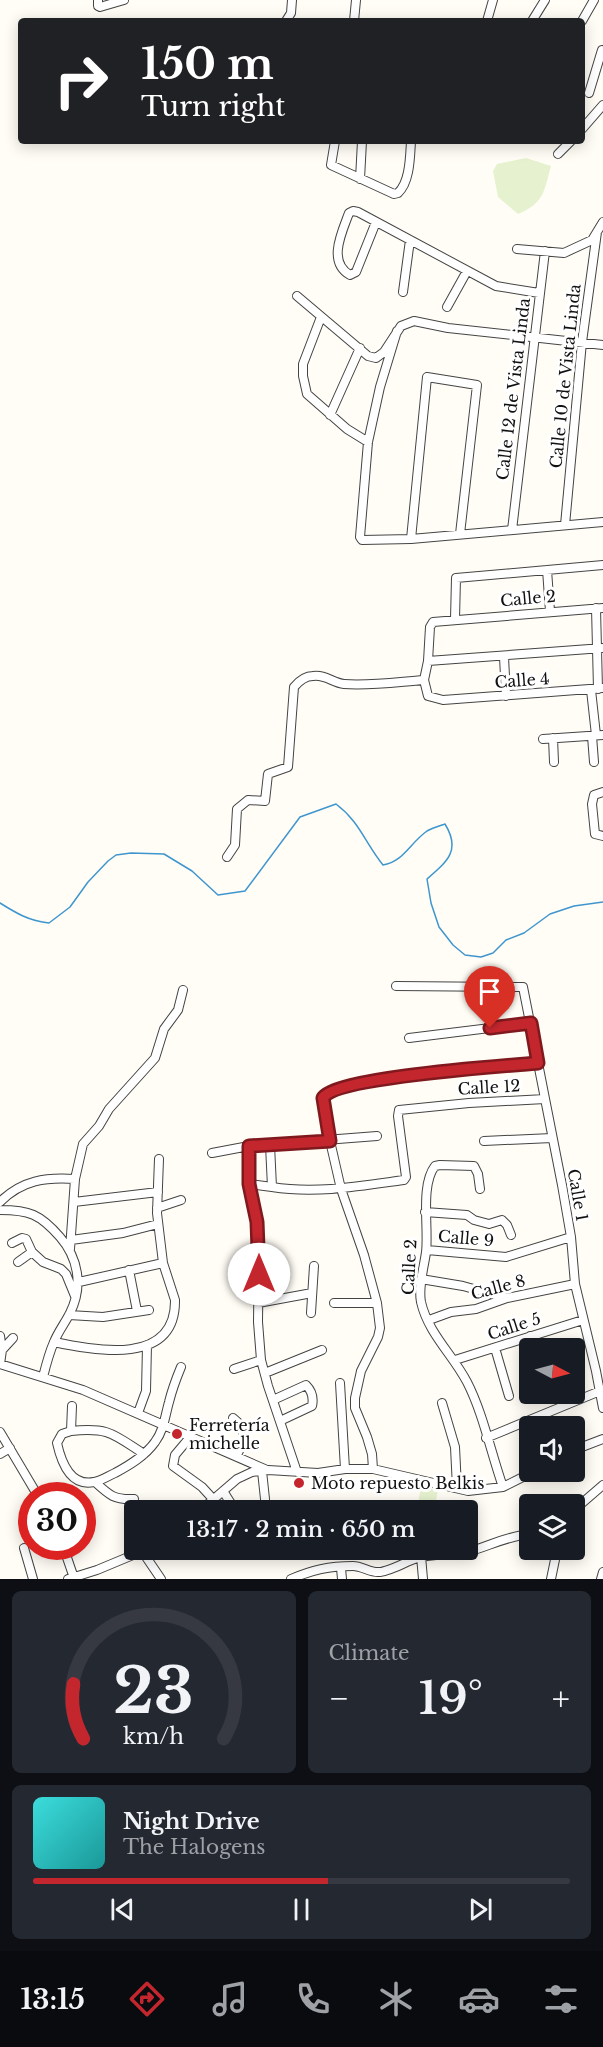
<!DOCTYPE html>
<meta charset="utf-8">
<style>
:root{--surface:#171b24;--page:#242831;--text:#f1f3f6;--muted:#9ea1a6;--line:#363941;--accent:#c4262e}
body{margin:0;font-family:"Libre Baskerville",serif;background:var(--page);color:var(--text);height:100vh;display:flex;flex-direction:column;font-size:22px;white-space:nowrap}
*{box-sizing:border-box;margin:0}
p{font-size:20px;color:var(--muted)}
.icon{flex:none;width:33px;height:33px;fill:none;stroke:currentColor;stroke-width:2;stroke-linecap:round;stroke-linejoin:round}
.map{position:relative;height:1579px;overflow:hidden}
.sheet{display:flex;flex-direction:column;gap:12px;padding:12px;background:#0d0f14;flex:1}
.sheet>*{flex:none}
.banner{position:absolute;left:18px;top:18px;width:567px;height:126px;border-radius:6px;box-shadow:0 3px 15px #0003;background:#202124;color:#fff;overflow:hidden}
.needle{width:39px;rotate:96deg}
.tools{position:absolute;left:519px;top:1338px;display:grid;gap:12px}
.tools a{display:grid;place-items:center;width:66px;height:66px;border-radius:6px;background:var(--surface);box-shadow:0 3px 15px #0003;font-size:30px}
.speed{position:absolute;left:18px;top:1482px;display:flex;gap:12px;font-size:30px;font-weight:700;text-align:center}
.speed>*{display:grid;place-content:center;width:78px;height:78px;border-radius:50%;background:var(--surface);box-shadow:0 3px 15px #0003;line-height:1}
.speed .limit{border:9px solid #d22;background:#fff;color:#111}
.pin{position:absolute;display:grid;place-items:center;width:51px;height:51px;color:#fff;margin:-62px -26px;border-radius:50% 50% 50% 0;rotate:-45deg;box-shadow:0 0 6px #0007}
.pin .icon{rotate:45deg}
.me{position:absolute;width:66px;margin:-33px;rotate:0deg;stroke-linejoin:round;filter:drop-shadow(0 0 4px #0008)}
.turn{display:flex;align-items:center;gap:21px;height:126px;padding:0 24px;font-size:27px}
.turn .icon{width:78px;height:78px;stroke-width:2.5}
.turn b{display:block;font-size:42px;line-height:51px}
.big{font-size:45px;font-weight:600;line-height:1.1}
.sheet .widget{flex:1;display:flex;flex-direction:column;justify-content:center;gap:9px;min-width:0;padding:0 21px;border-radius:9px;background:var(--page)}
.sheet .dial{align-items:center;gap:0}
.dial svg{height:156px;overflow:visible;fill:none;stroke:var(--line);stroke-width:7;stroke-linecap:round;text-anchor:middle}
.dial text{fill:var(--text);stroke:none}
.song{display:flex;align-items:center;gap:18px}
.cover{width:72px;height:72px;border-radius:9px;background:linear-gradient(135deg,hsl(180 70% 55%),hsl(180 70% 35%))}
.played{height:6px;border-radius:3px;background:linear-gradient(90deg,var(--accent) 55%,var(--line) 55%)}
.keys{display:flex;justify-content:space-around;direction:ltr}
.heat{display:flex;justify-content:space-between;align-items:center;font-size:33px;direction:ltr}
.sheet .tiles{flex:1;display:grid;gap:12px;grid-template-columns:1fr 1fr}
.widget:last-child{grid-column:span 2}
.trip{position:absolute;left:124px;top:1500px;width:354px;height:60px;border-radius:6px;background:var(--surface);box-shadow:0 3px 15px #0003;font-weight:600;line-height:60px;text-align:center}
.tab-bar{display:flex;height:96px;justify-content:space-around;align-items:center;background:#090b0e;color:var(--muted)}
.tab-bar .icon{width:42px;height:42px}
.tab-bar .selected{color:var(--accent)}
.tab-bar b{font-size:27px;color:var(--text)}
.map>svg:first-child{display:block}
</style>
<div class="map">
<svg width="603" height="1579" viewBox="0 0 603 1579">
<rect width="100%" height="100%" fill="#fffdf5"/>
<path fill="#e6f2cf" d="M 526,158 L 551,166 C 544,190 545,203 518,214 L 498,197 L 493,171 L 497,164 Z
M 421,1487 L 438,1490 L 434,1510 L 417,1510 Z"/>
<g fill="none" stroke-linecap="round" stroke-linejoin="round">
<path stroke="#3f96cf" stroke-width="1.5" d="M 0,903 C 16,913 29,921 49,923 L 70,907 L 88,882 L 108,861 L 116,855 L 131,853 L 164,854 L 192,871 L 218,895 L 245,891 L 300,817 L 336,804 C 360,822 365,843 383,865 C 403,862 410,843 427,831 C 432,828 439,826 445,824 C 461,850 448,861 427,879 L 431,903 L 439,927 L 453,945 L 465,955 L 481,957 L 493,953 L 506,940 L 524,933 L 550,914 L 574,906 L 603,902"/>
<defs>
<path id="minor" d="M 98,0 L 98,6 L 100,7 L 124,0
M 286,21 L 291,13 L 292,0
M 354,21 L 356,0
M 487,21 L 493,0
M 532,21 L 545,0
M 582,21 L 594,0
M 589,93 L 602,50
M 582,129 L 603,105
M 335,141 L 331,165 L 394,194 L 398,193 C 410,182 410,157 411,141
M 558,154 L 571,141
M 360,179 L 362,141
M 376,222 L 356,272 L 350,275 C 327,262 342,232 349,213 L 353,211 L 358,212 L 496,286 L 539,293
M 517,249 L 564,253 L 592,240 L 603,222
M 403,292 L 410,240
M 297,296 L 368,356 L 376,358 L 384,352 L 401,326 L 414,321 L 448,328 L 603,345
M 447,307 L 467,271
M 321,317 L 303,364 L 303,376 L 307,394 L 347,429 L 368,442
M 397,331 L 380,387 L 368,442 L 360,537 L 362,540 L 411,539 L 603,522
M 330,415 L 360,348
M 565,525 L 582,342 L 597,232
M 512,530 L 545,251
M 411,539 L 427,377 L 477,385 L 460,534
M 547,570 L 550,611
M 596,608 L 598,689
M 603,608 L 433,622 L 430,627 L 428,661 L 424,680 L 428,696 L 443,700 L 603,688
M 455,619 L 456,578 L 603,565
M 504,657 L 506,696
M 428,661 L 603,648
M 591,690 L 596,735
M 592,736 L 594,762
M 553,738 L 554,762
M 543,739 L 603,735
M 603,792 L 594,795 L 592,804 L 595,834 L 603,836
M 227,857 L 235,845 L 237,809 L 248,800 L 265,801 L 268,774 L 288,767 L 294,687 C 299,681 305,676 313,676 C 325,674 333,683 344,684 C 370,686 397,682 424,680
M 396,986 L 523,987 L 562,1185 L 571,1237 L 575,1284 L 596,1371 L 603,1408
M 409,1038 L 531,1023
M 484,1141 L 552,1138
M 270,1145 L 272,1187 C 316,1194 361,1186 404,1180 L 406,1177 L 398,1116 L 399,1110 L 469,1103 L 545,1099
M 249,1146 L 249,1184 L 255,1208 L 259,1243 L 258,1322 L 261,1360 L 268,1386 L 297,1472
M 212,1153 L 249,1146 L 377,1136
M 249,1184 L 272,1187
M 480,1189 L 478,1174 L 474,1166 L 440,1165 L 435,1166 C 420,1185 429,1229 426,1252 C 424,1268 418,1286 421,1302 C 428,1333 453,1355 467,1382 C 483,1413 491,1453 503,1487
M 0,1202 C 22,1180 46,1177 75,1179
M 74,1202 L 158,1192
M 157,1208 L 181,1200
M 0,1210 C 29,1210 40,1214 60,1237 C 79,1259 83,1287 70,1313 C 65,1323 58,1332 54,1342 C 49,1353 46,1365 43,1377
M 425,1212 L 467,1215 L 474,1220 L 489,1224 L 502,1220 L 507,1225 L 511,1235
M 71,1240 L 123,1233 L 158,1224
M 12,1243 L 22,1238 L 26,1239 L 32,1252 L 43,1262 L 61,1269 L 66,1274 L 75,1296
M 70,1249 L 75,1179 L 83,1144 L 99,1126 L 109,1109 L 155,1058 L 164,1029 L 178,1010 L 183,990
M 427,1250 L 506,1257 L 571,1237
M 18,1262 L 32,1252
M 129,1270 L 137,1311
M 421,1279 L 463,1286 L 506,1298
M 79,1282 L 163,1263 L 157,1213 L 159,1159
M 258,1303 L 312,1293
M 334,1303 L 377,1303
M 311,1313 L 314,1266
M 69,1315 L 103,1317 L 149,1310
M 429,1320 L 451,1312 L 476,1309 L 507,1298 L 575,1284
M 0,1336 L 2,1350 L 0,1364
M 530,1336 L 534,1348
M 54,1342 C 96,1351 176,1366 175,1300 L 163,1263
M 495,1348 L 509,1396
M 2,1350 L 13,1338
M 455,1360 L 583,1320
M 0,1364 L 83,1390 L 267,1470
M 234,1369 L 261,1360
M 265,1373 L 322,1350
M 340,1383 L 345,1469
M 273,1400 L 306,1385 C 312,1391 314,1397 312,1406 L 280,1421
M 442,1403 L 455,1447 L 457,1488
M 72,1406 L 71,1431 L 62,1434 L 57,1443 C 61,1461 70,1487 94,1482 C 101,1481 108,1476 115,1473 C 130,1465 145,1456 155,1442 C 164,1430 165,1416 169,1402 C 172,1390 176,1379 181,1367
M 138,1413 L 146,1391 L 147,1345
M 233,1418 C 248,1429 244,1441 237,1455
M 71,1431 C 109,1427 113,1434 144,1454
M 0,1432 L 38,1496
M 191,1436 L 175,1455 L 173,1466 L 202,1487 L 213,1499
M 486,1438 L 600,1391
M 574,1450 L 603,1439
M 0,1454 L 10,1448
M 373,1469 L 372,1454 L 367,1437 L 355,1408 L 355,1398 L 361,1371 L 378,1337 L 380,1328 L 377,1303 L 364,1255 L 341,1189 L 330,1141 L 323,1098 C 336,1077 506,1066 538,1063
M 262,1471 L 265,1499
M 95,1482 C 109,1495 114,1500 134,1499
M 223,1491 L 235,1510
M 201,1510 L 237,1479 L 252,1472 L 268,1470 L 318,1473 L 345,1469 L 373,1469 L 468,1491 L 503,1487 L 533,1472
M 574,1510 L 603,1485
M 63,1546 L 74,1578
M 24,1548 L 33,1579
M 142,1551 L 161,1579
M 421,1556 L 423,1579
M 341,1568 L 342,1579
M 68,1579 L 97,1570 L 145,1550
M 291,1579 C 312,1570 329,1566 353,1566 C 362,1566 371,1573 379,1572 C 388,1572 407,1561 418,1558 C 434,1553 451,1556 468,1552 C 489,1546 507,1536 530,1534
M 551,1579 L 557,1550
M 601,1579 L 603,1572"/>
</defs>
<use href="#minor" stroke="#444" stroke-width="10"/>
<use href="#minor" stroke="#fff" stroke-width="8"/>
</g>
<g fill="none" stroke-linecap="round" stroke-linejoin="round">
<defs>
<path id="route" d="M 259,1274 L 257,1222 L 249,1184 L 249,1146 L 330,1141 L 323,1098 C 336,1077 506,1066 538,1063 L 531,1023 L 490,1028"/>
</defs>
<use href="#route" stroke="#7f191e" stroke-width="15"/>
<use href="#route" stroke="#c4262e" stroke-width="10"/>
</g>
<g fill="#c4262e" stroke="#fff" stroke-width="2">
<circle cx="177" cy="1434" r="6"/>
<circle cx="299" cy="1483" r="6"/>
</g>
<g text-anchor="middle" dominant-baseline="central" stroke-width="6" stroke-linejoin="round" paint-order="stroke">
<g font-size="16" fill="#111" stroke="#fff">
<text transform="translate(565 376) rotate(-84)">Calle 10 de Vista Linda</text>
<text transform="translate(513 389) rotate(-83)">Calle 12 de Vista Linda</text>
<text transform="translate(528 598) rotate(-5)">Calle 2</text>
<text transform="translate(522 680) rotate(-4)">Calle 4</text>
<text transform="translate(489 1087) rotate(-3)">Calle 12</text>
<text transform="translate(578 1195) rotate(80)">Calle 1</text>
<text transform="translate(466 1238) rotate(5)">Calle 9</text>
<text transform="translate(409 1267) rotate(-87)">Calle 2</text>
<text transform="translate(498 1287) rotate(-15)">Calle 8</text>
<text transform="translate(514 1326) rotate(-18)">Calle 5</text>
</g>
<g font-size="16" fill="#111" stroke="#fff" text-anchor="start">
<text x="189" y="1425">Ferretería<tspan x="189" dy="18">michelle</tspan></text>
<text x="311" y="1483">Moto repuesto Belkis</text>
</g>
</g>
</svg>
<div class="tools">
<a><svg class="needle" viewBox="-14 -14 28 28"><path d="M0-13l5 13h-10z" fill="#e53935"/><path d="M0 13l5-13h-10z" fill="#9ea1a6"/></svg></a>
<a><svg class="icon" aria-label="sound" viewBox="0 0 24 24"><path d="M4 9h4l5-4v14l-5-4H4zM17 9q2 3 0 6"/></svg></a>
<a><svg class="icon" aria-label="layers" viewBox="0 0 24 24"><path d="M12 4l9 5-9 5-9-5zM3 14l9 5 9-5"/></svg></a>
</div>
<div class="speed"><div class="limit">30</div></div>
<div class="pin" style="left:490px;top:1028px;background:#d93025"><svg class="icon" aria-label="arrive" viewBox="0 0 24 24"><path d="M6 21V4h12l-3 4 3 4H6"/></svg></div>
<svg class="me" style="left:259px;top:1274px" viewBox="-20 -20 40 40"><circle r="19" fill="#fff"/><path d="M0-13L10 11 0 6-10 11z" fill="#c4262e"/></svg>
<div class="trip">13:17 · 2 min · 650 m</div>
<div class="banner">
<div class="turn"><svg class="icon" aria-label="right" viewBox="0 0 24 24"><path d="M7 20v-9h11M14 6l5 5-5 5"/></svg><div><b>150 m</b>Turn right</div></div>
</div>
</div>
<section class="sheet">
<div class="tiles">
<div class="widget dial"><svg viewBox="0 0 100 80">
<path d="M14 69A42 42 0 1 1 86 69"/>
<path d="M14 69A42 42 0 0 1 9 41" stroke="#c4262e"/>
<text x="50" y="56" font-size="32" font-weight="700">23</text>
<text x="50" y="72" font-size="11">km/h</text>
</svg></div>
<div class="widget"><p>Climate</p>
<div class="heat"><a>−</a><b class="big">19°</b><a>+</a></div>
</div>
<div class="widget">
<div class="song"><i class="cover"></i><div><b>Night Drive</b><p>The Halogens</p></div></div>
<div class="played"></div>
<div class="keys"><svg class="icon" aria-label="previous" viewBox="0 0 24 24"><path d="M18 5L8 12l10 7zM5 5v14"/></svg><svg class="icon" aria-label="pause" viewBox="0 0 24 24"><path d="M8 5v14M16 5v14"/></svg><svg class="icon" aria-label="next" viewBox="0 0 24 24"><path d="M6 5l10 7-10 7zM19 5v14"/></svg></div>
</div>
</div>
</section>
<nav class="tab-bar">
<b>13:15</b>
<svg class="icon selected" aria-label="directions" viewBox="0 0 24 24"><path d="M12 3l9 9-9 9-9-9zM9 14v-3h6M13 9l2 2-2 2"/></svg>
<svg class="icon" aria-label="music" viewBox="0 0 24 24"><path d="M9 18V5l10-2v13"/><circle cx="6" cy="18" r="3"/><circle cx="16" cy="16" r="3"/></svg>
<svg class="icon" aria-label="phone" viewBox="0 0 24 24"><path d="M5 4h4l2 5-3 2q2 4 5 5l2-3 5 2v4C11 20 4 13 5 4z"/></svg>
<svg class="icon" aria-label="climate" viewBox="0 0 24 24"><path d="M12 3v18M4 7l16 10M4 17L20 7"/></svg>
<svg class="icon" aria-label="car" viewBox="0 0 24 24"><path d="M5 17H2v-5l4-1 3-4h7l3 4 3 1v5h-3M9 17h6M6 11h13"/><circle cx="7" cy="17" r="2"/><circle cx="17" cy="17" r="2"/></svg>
<svg class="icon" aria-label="filters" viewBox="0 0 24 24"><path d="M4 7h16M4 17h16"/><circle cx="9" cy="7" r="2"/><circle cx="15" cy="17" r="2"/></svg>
</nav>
